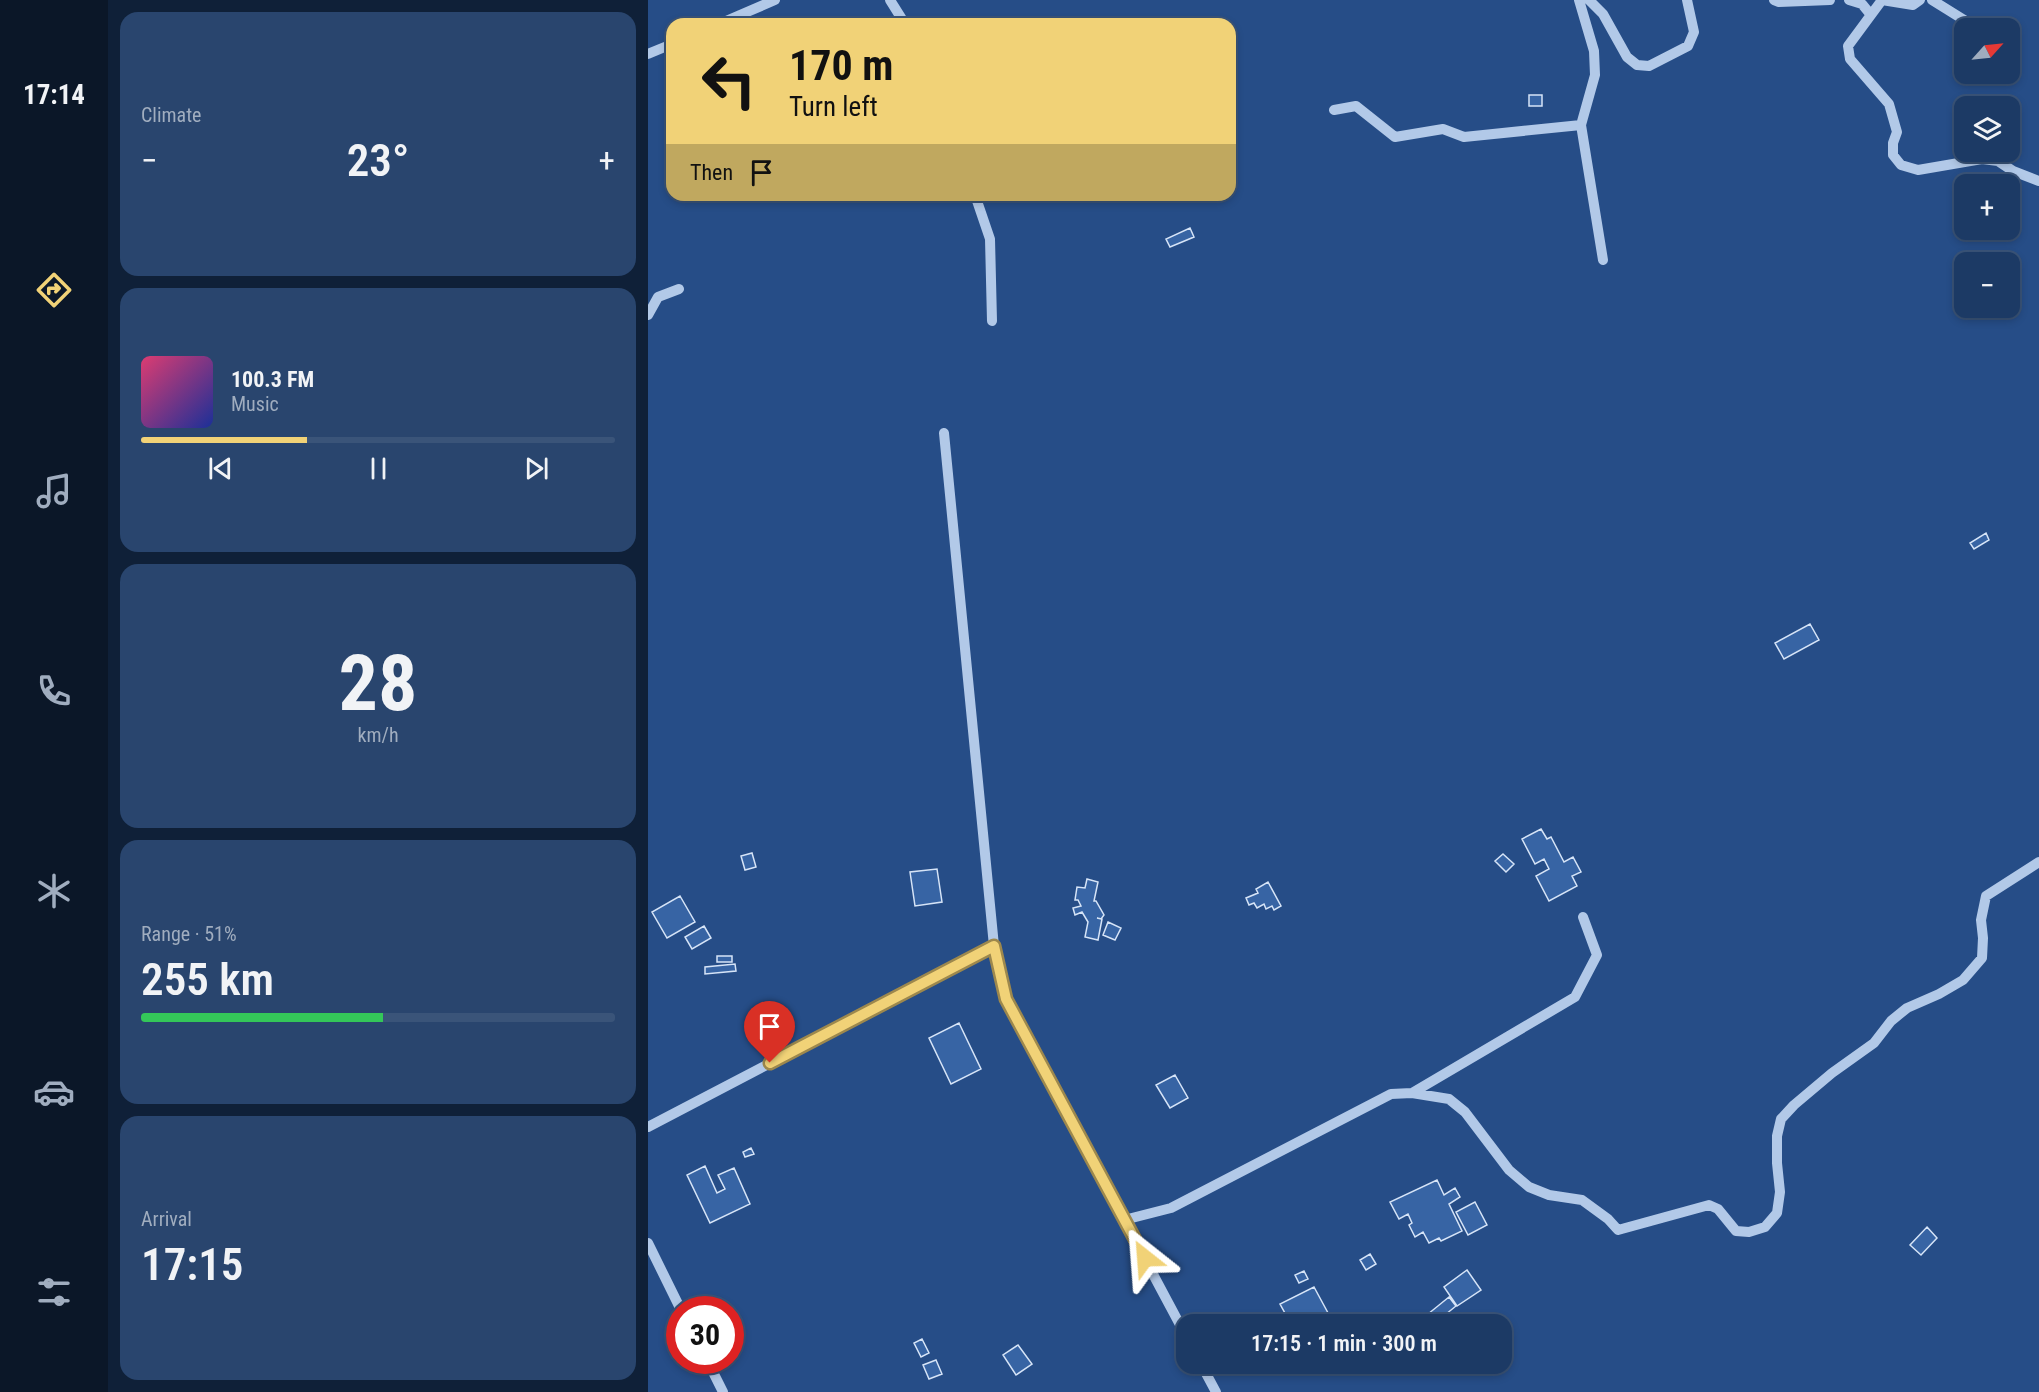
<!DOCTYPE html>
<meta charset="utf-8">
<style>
:root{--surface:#1c3a65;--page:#29456e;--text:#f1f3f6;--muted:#a0adbf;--line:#3a5479;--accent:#f1d277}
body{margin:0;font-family:"Roboto Condensed",sans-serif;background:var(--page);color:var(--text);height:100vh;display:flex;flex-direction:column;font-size:22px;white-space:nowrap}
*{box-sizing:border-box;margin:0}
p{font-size:20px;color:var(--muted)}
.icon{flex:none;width:33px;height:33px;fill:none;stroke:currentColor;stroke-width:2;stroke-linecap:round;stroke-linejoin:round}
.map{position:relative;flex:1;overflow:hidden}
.details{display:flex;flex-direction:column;gap:12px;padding:12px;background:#0f2038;width:540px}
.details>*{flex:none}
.guide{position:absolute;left:18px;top:18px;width:570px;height:183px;border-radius:18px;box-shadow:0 3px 9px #0003,0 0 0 2px var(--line);background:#f1d277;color:#111;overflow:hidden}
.needle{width:39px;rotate:63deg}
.buttons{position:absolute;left:1306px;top:18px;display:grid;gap:12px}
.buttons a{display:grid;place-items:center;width:66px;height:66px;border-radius:12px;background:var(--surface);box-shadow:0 3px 9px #0003,0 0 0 2px var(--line);font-size:30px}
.speed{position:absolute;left:18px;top:1296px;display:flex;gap:12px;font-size:30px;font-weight:700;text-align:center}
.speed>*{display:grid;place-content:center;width:78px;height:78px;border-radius:50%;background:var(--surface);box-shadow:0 3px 9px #0003,0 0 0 2px var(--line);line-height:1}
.speed .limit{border:9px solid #d22;background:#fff;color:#111}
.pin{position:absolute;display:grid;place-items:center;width:51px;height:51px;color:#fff;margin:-62px -26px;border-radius:50% 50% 50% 0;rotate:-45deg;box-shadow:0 0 6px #0007}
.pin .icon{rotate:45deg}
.me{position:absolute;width:66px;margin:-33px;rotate:332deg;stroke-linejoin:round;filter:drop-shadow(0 0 4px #0008)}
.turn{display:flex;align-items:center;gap:21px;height:126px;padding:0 24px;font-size:27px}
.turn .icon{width:78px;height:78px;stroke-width:2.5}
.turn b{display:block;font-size:42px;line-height:51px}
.then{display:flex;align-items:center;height:57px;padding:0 24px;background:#0003;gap:12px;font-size:22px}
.big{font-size:45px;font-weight:600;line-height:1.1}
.details .card{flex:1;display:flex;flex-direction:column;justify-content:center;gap:9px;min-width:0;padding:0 21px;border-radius:18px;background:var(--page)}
.details .dial{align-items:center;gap:0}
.dial b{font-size:78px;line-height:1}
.song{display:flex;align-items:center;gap:18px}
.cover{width:72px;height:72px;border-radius:9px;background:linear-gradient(135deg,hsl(340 70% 55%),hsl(230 70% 35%))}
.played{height:6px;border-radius:3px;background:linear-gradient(90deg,var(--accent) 35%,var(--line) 35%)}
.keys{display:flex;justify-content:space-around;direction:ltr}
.heat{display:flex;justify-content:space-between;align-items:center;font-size:33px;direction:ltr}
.charge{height:9px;border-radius:4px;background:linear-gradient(90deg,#34c759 51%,var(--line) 0)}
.trip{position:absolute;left:528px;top:1314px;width:336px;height:60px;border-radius:18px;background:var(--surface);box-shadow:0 3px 9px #0003,0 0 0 2px var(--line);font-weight:600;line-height:60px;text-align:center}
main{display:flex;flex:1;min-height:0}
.dock{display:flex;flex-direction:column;width:108px;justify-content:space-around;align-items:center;background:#0b1728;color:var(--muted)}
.dock .icon{width:42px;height:42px}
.dock .on{color:var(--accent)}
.dock b{font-size:27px;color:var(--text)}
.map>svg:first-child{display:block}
</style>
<main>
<nav class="dock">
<b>17:14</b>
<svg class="icon on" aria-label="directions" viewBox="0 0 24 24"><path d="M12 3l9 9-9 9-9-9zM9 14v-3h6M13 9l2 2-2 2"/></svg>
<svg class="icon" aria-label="music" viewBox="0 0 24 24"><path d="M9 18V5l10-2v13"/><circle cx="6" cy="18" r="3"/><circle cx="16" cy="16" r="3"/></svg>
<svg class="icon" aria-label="phone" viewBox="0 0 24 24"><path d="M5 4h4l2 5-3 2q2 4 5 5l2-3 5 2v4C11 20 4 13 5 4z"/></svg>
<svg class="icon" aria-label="climate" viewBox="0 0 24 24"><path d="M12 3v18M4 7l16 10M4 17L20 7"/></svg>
<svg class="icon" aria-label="car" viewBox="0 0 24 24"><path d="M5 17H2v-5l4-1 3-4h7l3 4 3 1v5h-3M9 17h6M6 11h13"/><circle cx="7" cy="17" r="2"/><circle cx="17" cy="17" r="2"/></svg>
<svg class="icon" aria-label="filters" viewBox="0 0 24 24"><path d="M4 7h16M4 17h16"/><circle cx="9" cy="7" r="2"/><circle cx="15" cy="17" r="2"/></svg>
</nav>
<section class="details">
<div class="card"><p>Climate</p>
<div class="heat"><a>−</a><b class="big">23°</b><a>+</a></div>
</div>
<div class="card">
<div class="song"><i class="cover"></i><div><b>100.3 FM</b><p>Music</p></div></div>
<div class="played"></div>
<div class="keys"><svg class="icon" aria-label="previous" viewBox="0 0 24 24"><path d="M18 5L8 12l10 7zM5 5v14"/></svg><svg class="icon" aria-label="pause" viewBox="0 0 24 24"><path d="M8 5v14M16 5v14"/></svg><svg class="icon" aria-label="next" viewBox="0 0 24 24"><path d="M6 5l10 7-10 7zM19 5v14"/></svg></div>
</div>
<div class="card dial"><b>28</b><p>km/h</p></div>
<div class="card"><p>Range · 51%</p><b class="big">255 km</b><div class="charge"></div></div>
<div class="card"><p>Arrival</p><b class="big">17:15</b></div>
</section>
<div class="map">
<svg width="1391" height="1392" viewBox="0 0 1391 1392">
<rect width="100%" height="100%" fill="#264d87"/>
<path fill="#3764a4" stroke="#d6e4f7" stroke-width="1.5" d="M 881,95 L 894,95 L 894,106 L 881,106 Z
M 542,228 L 546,237 L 522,247 L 518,239 Z
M 1338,533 L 1341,540 L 1326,549 L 1322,543 Z
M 1162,624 L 1171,640 L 1136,659 L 1127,643 Z
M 893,829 L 899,839 L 903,837 L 916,862 L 925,857 L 933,872 L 924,876 L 929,886 L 901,901 L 888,876 L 901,869 L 896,859 L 887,864 L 874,839 Z
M 104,853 L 108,867 L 97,870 L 93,856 Z
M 855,854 L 866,864 L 858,872 L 847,861 Z
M 289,869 L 294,902 L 267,906 L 262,872 Z
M 439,879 L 450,882 L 446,901 L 448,901 L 456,915 L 453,919 L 449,918 L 454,919 L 450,940 L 437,937 L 440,922 L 434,912 L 427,915 L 425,908 L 433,906 L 430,900 L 427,900 L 429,887 L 437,888 Z
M 620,882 L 633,906 L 626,910 L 624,906 L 618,909 L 616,904 L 609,908 L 606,903 L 601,905 L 598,898 L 610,893 L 608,889 Z
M 32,896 L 47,922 L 19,938 L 4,912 Z
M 460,922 L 473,928 L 467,940 L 455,935 Z
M 56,926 L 63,938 L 44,949 L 37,937 Z
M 69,956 L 84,956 L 84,962 L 69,962 Z
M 87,964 L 88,971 L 57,974 L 57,967 Z
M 311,1023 L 333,1069 L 303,1084 L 281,1038 Z
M 527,1075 L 540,1098 L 522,1108 L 508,1085 Z
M 103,1148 L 106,1154 L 97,1157 L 95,1152 Z
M 57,1166 L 69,1193 L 77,1189 L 70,1175 L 86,1168 L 102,1204 L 62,1223 L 39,1175 Z
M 789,1180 L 796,1195 L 807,1188 L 812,1197 L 801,1204 L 814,1231 L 793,1241 L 791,1238 L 781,1243 L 775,1232 L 767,1237 L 761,1225 L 764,1223 L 760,1214 L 751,1219 L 742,1202 Z
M 827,1202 L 839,1225 L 820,1235 L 808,1212 Z
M 1279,1227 L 1289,1238 L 1273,1255 L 1262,1245 Z
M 722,1254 L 728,1264 L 718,1270 L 712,1260 Z
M 819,1270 L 833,1290 L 809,1306 L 796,1287 Z
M 656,1271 L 660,1279 L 651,1283 L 647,1275 Z
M 666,1287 L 686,1324 L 643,1324 L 632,1304 Z
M 801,1297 L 808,1306 L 787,1323 L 780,1314 Z
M 274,1339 L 281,1353 L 273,1357 L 266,1343 Z
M 370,1345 L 384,1364 L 368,1375 L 355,1355 Z
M 288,1360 L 294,1374 L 281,1379 L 275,1365 Z"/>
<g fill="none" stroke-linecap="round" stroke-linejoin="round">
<path stroke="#b2c9e8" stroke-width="10" d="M 242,0 L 257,24
M 931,0 L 946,51 L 947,75 L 933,125 L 955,260
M 941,0 L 955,14 L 979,57 L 989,65 L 1001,66 L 1040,46 L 1046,32 L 1039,0
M 1126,0 L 1131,2 L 1182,0
M 1201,0 L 1214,4 L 1223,15
M 1272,0 L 1265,5 L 1234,0 L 1200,46 L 1202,59 L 1241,104 L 1249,132 L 1245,143 L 1245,155 L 1253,165 L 1270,170 L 1334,159 L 1350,161 L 1365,171 L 1391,181
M 1284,0 L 1329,28
M 71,24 L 127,0
M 0,54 L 24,44
M 686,110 L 708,106 L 747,137 L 795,129 L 816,137 L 933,125
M 327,195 L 342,239 L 344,321
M 0,315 L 10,297 L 31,289
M 296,433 L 346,946 L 358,999 L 538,1336
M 764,1093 L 927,997 L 949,955 L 935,917
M 0,1127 L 346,946
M 476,1220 L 523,1208 L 743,1094 L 764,1093 L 801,1099 L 817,1112 L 861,1170 L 881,1187 L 901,1195 L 934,1200 L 960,1219 L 970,1230 L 1061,1205 L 1070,1209 L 1088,1231 L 1101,1232 L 1117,1227 L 1129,1213 L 1132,1192 L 1129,1163 L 1129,1136 L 1133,1119 L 1146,1105 L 1184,1073 L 1226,1043 L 1243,1021 L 1259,1008 L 1291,994 L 1315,980 L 1334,958 L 1335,938 L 1333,920 L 1338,896 L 1391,862
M 0,1243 L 33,1310
M 59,1360 L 75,1392
M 553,1364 L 568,1392"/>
</g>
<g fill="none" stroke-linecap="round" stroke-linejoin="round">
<defs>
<path id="route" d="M 122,1063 L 346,946 L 358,999 L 497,1258"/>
</defs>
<use href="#route" stroke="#9d884d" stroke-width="15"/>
<use href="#route" stroke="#f1d277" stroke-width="10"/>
</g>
</svg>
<div class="buttons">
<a><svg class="needle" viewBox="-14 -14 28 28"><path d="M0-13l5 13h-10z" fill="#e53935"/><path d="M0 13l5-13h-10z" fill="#a0adbf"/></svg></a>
<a><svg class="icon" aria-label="layers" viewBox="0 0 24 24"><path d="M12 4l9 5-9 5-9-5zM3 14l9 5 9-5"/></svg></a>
<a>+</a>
<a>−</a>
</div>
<div class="speed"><div class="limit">30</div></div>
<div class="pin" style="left:122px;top:1063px;background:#d93025"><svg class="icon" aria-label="arrive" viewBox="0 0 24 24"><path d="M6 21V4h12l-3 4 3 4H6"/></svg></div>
<svg class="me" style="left:497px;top:1258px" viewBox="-20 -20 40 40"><path d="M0-17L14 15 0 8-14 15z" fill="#f1d277" stroke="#fff" stroke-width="4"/></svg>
<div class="trip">17:15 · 1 min · 300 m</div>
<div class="guide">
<div class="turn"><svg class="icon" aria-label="left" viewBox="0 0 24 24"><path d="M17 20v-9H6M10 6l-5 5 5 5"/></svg><div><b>170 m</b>Turn left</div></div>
<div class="then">Then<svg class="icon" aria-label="arrive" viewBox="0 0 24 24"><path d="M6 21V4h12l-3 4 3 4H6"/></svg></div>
</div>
</div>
</main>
